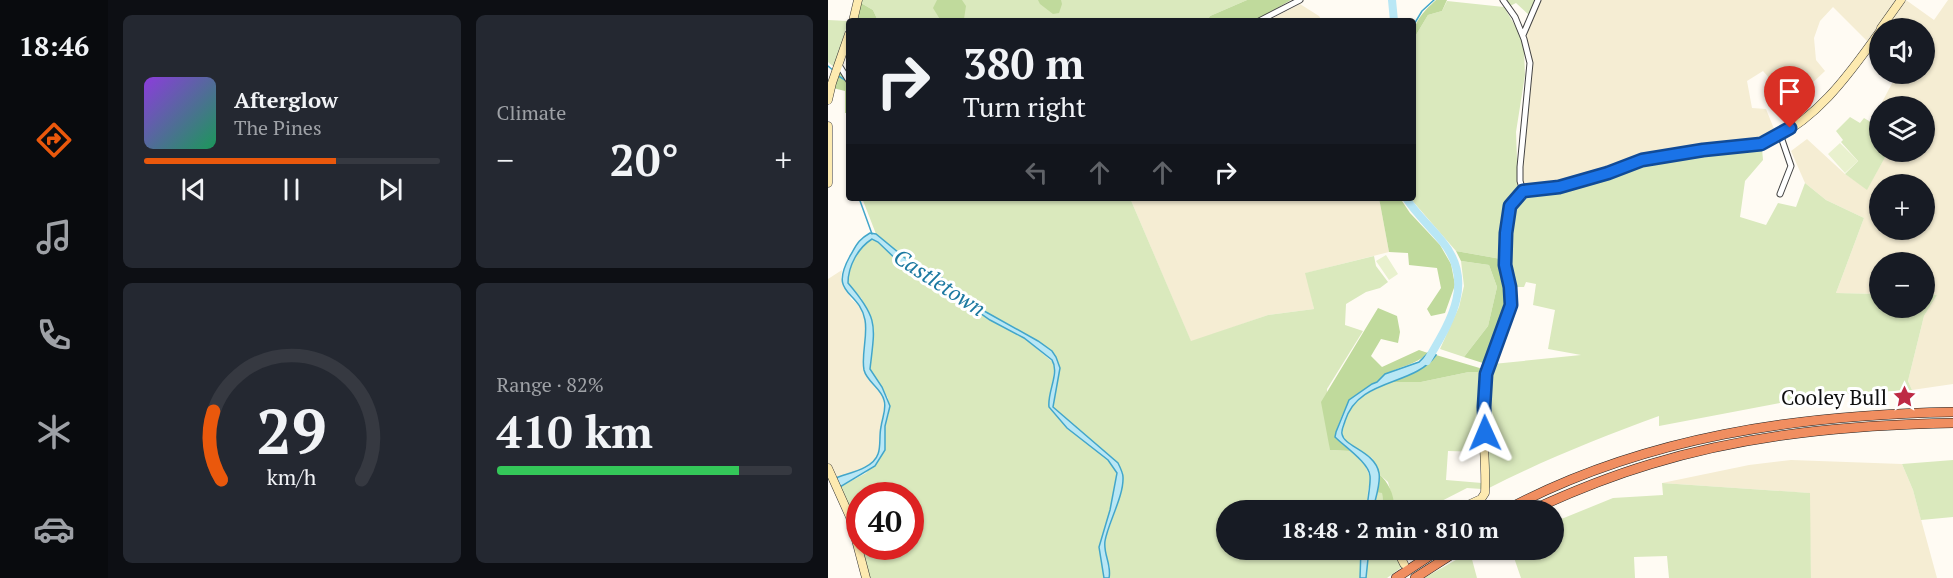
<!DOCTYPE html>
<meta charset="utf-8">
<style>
:root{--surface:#171b24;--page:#242831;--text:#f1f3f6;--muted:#9ea1a6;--line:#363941;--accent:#ea580c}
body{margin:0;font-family:"PT Serif",serif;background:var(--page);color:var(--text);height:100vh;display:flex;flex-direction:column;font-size:22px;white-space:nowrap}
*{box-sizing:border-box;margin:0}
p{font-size:20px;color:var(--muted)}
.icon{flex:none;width:33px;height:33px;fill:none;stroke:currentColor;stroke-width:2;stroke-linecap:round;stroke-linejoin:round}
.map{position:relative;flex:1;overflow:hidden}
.sheet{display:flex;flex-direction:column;gap:15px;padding:15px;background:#0d0f14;width:720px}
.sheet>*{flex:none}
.guide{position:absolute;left:18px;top:18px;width:570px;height:183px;border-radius:6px;box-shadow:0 2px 4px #0004;background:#171b24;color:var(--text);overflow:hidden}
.controls{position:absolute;left:1041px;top:18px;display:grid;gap:12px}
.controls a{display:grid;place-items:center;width:66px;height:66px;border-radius:50%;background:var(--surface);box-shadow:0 2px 4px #0004;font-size:30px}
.speed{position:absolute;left:18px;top:482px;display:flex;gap:12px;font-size:30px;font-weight:700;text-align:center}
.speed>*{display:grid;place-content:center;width:78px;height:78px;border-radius:50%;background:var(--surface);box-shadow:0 2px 4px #0004;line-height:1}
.speed .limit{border:9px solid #d22;background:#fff;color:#111}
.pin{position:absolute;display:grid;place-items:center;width:51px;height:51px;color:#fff;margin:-62px -26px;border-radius:50% 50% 50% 0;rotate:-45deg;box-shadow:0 0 6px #0007}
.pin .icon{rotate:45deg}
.me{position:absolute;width:66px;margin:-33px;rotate:359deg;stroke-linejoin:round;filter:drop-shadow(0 0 4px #0008)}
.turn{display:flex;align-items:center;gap:21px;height:126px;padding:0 18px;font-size:27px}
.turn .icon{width:78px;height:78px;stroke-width:2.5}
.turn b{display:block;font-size:42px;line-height:51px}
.lanes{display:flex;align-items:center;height:57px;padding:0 18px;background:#0003;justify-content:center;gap:30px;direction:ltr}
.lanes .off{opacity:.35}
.big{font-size:45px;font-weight:700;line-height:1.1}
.sheet .tile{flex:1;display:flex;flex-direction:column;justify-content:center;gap:9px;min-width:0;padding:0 21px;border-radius:9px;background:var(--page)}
.sheet .dial{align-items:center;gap:0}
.dial svg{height:156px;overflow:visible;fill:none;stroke:var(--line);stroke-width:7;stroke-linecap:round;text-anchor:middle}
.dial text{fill:var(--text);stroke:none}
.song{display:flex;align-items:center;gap:18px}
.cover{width:72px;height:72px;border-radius:9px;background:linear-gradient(135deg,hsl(270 70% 55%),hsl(150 70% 35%))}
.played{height:6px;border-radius:3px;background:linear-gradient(90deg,var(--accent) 65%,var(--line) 65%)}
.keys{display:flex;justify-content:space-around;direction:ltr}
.heat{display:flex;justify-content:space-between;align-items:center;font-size:33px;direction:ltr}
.charge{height:9px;border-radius:4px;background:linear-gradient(90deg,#34c759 82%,var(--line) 0)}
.sheet .tiles{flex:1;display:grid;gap:15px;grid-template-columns:repeat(2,1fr)}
.trip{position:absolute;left:388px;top:500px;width:348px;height:60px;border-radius:30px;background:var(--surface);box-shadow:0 2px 4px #0004;font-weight:700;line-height:60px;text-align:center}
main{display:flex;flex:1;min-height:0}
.menu{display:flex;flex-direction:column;width:108px;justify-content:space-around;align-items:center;background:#090b0e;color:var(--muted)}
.menu .icon{width:42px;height:42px}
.menu .active{color:var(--accent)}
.menu b{font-size:27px;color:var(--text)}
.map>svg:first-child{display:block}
</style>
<main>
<nav class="menu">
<b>18:46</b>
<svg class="icon active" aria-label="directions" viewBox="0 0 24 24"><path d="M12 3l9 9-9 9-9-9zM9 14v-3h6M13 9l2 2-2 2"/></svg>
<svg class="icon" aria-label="music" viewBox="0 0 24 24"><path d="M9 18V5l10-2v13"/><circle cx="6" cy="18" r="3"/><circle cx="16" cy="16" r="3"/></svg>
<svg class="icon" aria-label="phone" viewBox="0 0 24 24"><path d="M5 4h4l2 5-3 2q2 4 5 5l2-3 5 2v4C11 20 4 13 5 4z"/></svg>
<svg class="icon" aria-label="climate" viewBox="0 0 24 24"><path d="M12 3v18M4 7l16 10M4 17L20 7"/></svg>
<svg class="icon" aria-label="car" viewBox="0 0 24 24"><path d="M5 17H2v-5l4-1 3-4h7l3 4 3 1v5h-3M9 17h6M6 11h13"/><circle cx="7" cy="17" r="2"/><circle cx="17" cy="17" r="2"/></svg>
</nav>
<section class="sheet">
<div class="tiles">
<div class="tile">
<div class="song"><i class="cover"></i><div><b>Afterglow</b><p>The Pines</p></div></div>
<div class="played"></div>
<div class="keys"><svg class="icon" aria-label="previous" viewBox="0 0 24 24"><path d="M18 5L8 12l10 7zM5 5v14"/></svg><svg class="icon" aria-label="pause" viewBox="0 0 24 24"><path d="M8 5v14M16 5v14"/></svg><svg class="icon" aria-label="next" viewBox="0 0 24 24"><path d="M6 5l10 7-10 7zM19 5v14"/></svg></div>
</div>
<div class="tile"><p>Climate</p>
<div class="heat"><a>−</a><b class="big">20°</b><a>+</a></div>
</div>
<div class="tile dial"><svg viewBox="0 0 100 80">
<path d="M14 69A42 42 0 1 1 86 69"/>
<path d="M14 69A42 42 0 0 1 10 34" stroke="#ea580c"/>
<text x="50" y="56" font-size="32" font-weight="700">29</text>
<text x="50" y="72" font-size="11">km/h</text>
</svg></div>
<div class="tile"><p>Range · 82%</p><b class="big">410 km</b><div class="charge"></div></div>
</div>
</section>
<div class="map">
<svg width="1125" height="578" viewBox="0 0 1125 578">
<rect width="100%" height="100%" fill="#fffbf3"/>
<path fill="#f5edd3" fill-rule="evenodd" d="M 712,0 L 1068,0 L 1039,41 L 1005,7 L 992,21 L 986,38 L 988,60 L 997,71 L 963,103 L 935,71 L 919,81 L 924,108 L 938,109 L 948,134 L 931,142 L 902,142 L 841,150 L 810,158 L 768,175 L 718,188 L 697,187 L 695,181 L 693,162 L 703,61 L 699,39 L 700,26 Z
M 1078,0 L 1106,20 L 1120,0 L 1125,0 L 1125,384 L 1084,390 L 1080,381 L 1096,316 L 1109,295 L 1097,294 L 1096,262 L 1052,262 L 1051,294 L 1008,293 L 1036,218 L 998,200 L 977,183 L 963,151 L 979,139 L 1017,174 L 1039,189 L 1060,152 L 1096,152 L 1096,106 L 1052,106 L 1069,74 L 1096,74 L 1096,28 L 1058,28 ZM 1052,184 L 1096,184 L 1096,230 L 1052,230 Z
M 472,4 L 491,16 L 494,21 L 439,21 Z
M 302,198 L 551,198 L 561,252 L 478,273 L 486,309 L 440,315 L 363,342 Z
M 14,270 L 13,278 L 23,299 L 33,307 L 37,317 L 39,331 L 38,348 L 43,382 L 50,388 L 57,402 L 51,444 L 51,452 L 48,460 L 34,469 L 8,478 L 0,463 L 0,279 Z
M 963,460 L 1074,464 L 1085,490 L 1109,578 L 983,578 L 981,493 L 834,483 L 921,465 Z"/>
<path fill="#dae9bd" d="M 34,0 L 419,0 L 382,16 L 379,21 L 50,21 L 45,10 L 33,3 Z
M 678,0 L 707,0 L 701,15 L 688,3 L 682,6 Z
M 619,1 L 676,7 L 692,34 L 696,51 L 697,75 L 688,132 L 690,186 L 679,206 L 673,259 L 628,251 L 582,198 L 585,198 L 585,40 L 600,15 L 614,11 Z
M 0,20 L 20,21 L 7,68 L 0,62 Z
M 1022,117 L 1032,123 L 1036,118 L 1051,127 L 1052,152 L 1060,152 L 1039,190 L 1017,174 L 1030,161 L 1013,142 L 1015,140 L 1008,131 Z
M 934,148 L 935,160 L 917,181 L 912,217 L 938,225 L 950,203 L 968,207 L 977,183 L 998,200 L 1036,218 L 1008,293 L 1051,294 L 1052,308 L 1096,308 L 1097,294 L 1109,295 L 1096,316 L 1080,381 L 1084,390 L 994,395 L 831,426 L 831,416 C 773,437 716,460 661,488 L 660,382 L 665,364 L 753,355 L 720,349 L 727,310 L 705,305 L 708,284 L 698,282 L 696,287 L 687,287 L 681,259 L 686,207 L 696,194 L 716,193 L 766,183 L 796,169 L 813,164 L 875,153 Z
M 34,198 L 302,198 L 363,341 L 440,315 L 486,309 L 477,273 L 546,256 L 548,266 L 560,282 L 552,288 L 538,292 L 518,304 L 517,325 L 535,331 L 499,389 L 502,450 L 522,451 L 536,463 L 543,479 L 540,490 L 539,510 L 399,510 L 399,549 L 533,549 L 532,578 L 281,578 L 282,567 L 276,549 L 277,540 L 288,509 L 295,477 L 285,458 L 255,435 L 225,407 L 232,368 L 210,341 L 158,312 L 114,278 L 82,262 L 72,255 L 48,234 Z
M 44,239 L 50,242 L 75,266 L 103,284 L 119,290 L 162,320 L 196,338 L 227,364 L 221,407 L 239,428 L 280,460 L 289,473 L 282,510 L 271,547 L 276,578 L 40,578 L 33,546 L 82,546 L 82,495 L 32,495 L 31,539 C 27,520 21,504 12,487 L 38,473 L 57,450 L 57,426 L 61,413 L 60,398 L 42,369 L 43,356 L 34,299 L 20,283 C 20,266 30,248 44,239 Z
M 633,261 L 661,265 L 669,287 L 660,326 L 636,357 L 612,349 L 631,307 L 636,286 Z
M 641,372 L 655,372 L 654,452 L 620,451 L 618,480 L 654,483 L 654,489 L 639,488 L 596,510 L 566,510 L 566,504 L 560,482 L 551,474 L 544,458 L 517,441 L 514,434 L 519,412 L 536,395 L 562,382 L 593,382 Z
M 1125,460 L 1125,517 L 1093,520 L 1085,490 L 1074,464 Z
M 834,483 L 982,493 L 983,578 L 841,578 L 839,556 L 806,557 L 807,578 L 693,578 L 683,549 L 726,549 L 726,522 L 785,498 L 835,495 Z
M 548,492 L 554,492 L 556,510 L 545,510 Z
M 541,549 L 567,549 L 566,555 L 574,567 L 559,578 L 538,578 Z
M 642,552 L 649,578 L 596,578 Z"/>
<path fill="#c0da9c" d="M 109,0 L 134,0 L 138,6 L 136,19 L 131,21 L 113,21 L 105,8 Z
M 210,0 L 233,0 L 234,4 L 231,13 L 225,14 L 212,4 Z
M 419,0 L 463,0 L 427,21 L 379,21 L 382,16 Z
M 608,0 L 619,0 L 614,11 L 600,15 L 585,40 C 585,22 595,12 608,0 Z
M 33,3 L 45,10 L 50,21 L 27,21 Z
M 11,70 L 21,84 L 21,113 L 17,113 L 17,91 L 5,88 Z
M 551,198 L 572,198 L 582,213 L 612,245 L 623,264 L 627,285 L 617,313 L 603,316 L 599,309 L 613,288 L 609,268 L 581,265 L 580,253 L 561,252 Z
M 628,251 L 673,259 L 681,292 L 680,309 L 658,364 L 636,357 L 660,326 L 669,287 L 661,265 L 633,261 Z
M 550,308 L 569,316 L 572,332 L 570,343 L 553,339 L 543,356 L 554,367 L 591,350 L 600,353 C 586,366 574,365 559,374 C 554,376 552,381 548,383 C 522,395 517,406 508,432 L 507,437 L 522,451 L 502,450 L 493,402 Z
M 608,355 L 655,369 L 655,372 L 641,372 L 593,382 L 562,382 C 579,375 597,370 608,355 Z
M 551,474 C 561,483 567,496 566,510 L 556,510 L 554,493 L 548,492 Z"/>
<path fill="#e9f1ce" d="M 1012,143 L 1030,161 L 1017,173 L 1000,154 Z
M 558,255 L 570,274 L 561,280 L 548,261 Z"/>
<path fill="#b9e7f5" stroke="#42a6ca" stroke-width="1.5" d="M 42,233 L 48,234 L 82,262 L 114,278 L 158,312 L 210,341 L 224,351 L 228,357 L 232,368 L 225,407 L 290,463 C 292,467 295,473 295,477 C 296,496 280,523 277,541 C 275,554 284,565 281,578 L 276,578 L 271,547 L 282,510 L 289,473 L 280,460 L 239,428 L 221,407 C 219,392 232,373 224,360 L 196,338 L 162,320 L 119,290 L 103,284 L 75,266 L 50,242 L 44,239 C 30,248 20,266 20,283 C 51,319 47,325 42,369 L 54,387 L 62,406 L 57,426 L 57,450 L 47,466 L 12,487 L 8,478 C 20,473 45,469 50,454 C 53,447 51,435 53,427 C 54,418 59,409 56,400 C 53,388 39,382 36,370 C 33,355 40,336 37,320 C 31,289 0,296 22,256 C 29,244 30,240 42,233 Z
M 600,353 L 608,355 C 586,387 531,377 517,421 C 516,425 513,430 514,434 C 516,447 547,451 551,473 C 553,484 547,499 545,510 L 539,510 C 539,501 543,484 542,476 C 541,463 517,447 507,437 L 508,432 L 521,400 L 544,384 L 549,382 L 557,374 L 591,362 Z
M 533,549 L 541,549 L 538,578 L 532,578 Z"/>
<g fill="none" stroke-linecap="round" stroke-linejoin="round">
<path stroke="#42a6ca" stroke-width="1.5" d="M 585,26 L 594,11 L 606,0
M 0,66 L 6,71
M 9,75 L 17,80
M 21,90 L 21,91
M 31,198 L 44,234"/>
<path stroke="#b9e7f5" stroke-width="8" d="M 564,0 L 566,21
M 578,198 C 588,214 602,226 614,241 C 648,282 622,322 599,361"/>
<defs>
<path id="street" d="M 675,0 L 687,17 L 696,39 L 702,63 L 692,167 L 692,181 L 695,191
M 431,21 L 472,0
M 695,35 L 710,0
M 11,65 L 21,81
M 952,194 L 963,166 L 952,134"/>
<path id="secondary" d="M 25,21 L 30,0
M 1053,28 L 1073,0
M 0,100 L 4,83 L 21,34
M 0,126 L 0,183
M 0,468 L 22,517 L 38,578
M 629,510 L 653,499 L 657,493 C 659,455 650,411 658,374 C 664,350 680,329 683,305 C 685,290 679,278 677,264 C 676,251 677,216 683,205 C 686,200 691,195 695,191 L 731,187 L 780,173 L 814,160 L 860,152 L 933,144 C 985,125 1021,75 1052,31
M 573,549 L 573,558 L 576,564"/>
<path id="highway" d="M 678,510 C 817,436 970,415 1125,412
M 704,510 C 743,492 783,476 823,464 C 921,434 1023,425 1125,423
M 568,578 L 612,549
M 587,578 L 632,549"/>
</defs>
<use href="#street" stroke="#434343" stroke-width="7"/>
<use href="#secondary" stroke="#323232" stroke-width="9"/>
<use href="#highway" stroke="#212121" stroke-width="10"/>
<use href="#street" stroke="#fff" stroke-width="5"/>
<use href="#secondary" stroke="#fdeab0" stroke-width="8"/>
<use href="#highway" stroke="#f08e60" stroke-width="9"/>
</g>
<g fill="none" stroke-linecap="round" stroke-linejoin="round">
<defs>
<path id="route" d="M 657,433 L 656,407 L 658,374 L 683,305 L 682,287 L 677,265 L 678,233 L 682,206 L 695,191 L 731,187 L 780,173 L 814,160 L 875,150 L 933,144 L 962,128"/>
</defs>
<use href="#route" stroke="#114b97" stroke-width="15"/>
<use href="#route" stroke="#1a73e8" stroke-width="10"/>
</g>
<defs>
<symbol id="sight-bare" viewBox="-9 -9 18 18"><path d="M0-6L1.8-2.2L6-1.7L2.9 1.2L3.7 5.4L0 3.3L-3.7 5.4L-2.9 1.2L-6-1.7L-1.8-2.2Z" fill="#be2a45" stroke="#fff" stroke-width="2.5" paint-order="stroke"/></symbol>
</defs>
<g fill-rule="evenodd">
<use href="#sight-bare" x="1060" y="380" width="33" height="33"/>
</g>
<g text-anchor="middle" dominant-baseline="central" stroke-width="6" stroke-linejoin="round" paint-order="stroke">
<g font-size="21" fill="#101010" stroke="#fff" text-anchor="end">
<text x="1059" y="397">Cooley Bull</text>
</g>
<g font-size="22" font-style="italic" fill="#1b78a0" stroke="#fff">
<text transform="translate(112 282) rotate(33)">Castletown</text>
</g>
</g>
</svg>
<div class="controls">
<a><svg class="icon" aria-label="sound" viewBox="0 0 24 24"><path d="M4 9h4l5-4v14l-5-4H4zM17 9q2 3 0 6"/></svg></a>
<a><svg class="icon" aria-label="layers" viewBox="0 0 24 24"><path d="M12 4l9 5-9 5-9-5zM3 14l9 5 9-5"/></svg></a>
<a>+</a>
<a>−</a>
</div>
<div class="speed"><div class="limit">40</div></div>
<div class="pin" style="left:962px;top:128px;background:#d93025"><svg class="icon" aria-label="arrive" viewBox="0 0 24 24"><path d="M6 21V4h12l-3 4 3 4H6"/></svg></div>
<svg class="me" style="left:657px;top:433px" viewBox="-20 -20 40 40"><path d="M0-17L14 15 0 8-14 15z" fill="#1a73e8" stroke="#fff" stroke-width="4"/></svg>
<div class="trip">18:48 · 2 min · 810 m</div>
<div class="guide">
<div class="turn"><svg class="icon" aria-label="right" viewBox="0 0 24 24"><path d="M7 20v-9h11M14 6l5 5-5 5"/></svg><div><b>380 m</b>Turn right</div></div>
<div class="lanes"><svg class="icon off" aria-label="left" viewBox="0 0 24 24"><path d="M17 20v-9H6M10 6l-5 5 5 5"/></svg><svg class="icon off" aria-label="ahead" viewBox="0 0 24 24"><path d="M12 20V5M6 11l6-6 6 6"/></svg><svg class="icon off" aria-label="ahead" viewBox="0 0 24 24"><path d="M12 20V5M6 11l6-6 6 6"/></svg><svg class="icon" aria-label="right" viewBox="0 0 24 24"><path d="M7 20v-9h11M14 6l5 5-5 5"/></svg></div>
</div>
</div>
</main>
